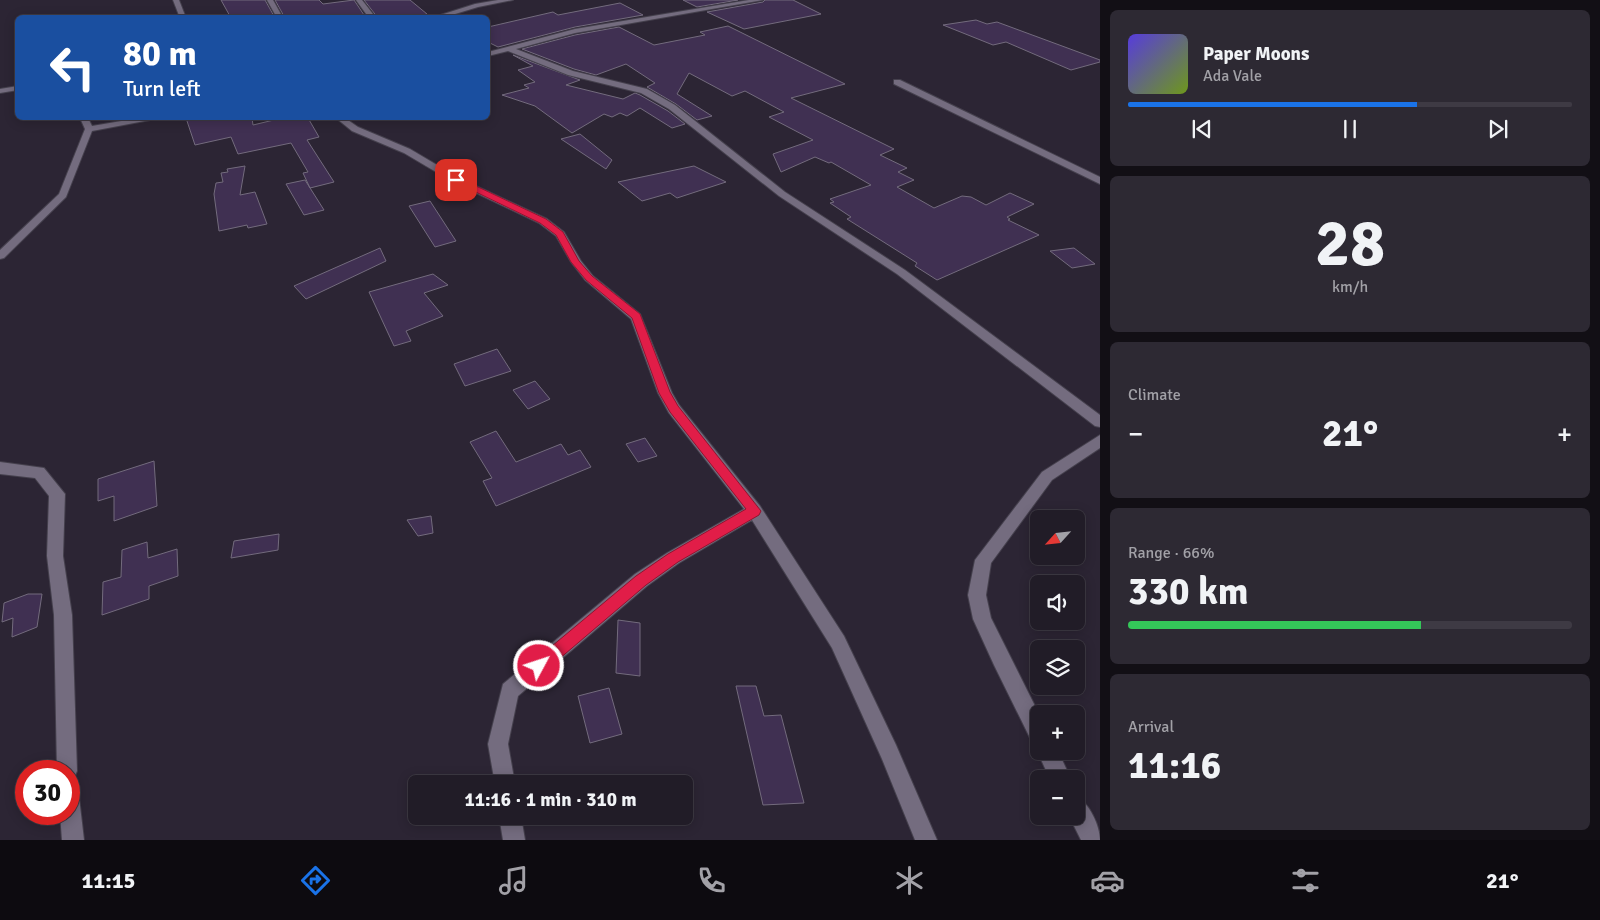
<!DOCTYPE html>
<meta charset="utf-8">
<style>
:root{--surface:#211c27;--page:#2d2933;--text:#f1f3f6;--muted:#a2a1a7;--line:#3e3a44;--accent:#1a73e8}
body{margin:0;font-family:Signika,sans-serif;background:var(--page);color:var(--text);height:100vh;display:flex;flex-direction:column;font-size:19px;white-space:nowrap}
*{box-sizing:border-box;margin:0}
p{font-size:16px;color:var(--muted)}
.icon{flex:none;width:28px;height:28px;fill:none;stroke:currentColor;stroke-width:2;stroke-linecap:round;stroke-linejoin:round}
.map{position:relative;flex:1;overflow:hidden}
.drawer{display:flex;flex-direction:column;gap:10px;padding:10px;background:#120f15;width:500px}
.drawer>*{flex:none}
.guide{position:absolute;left:15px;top:15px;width:475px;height:105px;border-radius:8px;box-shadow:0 2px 12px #0003,0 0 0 1px var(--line);background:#1a4fa0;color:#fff;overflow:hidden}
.needle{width:32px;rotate:243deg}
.controls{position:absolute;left:1030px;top:510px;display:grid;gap:10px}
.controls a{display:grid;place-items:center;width:55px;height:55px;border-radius:8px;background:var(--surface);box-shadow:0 2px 12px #0003,0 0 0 1px var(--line);font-size:25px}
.speed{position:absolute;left:15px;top:760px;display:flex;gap:10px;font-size:25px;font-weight:700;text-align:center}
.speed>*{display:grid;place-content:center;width:65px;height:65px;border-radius:50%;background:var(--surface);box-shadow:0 2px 12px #0003,0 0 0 1px var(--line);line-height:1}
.speed .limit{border:8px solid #d22;background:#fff;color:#111}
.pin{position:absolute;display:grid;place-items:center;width:42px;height:42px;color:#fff;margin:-21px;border-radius:10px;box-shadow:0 2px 8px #0006}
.me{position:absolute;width:55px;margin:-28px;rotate:50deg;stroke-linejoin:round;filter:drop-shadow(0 0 4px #0008)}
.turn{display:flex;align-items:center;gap:18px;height:105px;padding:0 25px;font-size:22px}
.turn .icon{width:65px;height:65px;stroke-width:2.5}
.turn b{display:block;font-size:35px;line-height:42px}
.big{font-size:38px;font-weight:700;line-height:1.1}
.drawer .card{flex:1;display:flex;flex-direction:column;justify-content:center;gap:8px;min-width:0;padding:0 18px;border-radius:8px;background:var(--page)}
.drawer .dial{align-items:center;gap:0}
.dial b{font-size:65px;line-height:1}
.song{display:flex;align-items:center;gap:15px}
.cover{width:60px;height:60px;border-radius:8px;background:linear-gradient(135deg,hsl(250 70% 55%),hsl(80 70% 35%))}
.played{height:5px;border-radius:2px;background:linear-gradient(90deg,var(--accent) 65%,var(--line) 65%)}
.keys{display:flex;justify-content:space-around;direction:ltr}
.heat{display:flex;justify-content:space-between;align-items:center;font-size:28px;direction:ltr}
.charge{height:8px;border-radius:4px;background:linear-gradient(90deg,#34c759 66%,var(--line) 0)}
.trip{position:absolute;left:408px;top:775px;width:285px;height:50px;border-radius:8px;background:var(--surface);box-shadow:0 2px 12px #0003,0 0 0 1px var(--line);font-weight:700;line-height:50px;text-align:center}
.tabs{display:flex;height:80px;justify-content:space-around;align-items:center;background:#0d0b10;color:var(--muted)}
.tabs .icon{width:35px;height:35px}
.tabs .selected{color:var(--accent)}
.tabs b{font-size:22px;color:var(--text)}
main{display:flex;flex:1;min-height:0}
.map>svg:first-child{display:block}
</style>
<main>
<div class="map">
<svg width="1100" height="840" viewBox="0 0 1100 840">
<rect width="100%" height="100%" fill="#2c2534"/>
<path fill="#403052" stroke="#736b7d" d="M 221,0 L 265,0 L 275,18 L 231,18 Z
M 275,0 L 319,0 L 323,4 L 354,0 L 366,18 L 285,18 Z
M 364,0 L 410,0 L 427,14 L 407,18 L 378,18 Z
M 683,0 L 738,0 L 697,7 Z
M 765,0 L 793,0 L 821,14 L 744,29 L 707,12 L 763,2 Z
M 620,3 L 643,15 L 575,27 L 498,47 L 488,42 L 488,27 L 553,12 L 558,15 Z
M 976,20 L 987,24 L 997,22 L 1100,60 L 1100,62 L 1071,70 L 1006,42 L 993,45 L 943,25 Z
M 728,26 L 845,84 L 791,98 L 894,149 L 880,155 L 907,168 L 898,172 L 914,180 L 897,187 L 934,208 L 962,196 L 971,197 L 986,205 L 1010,193 L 1034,204 L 1007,217 L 1010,219 L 1008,220 L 1039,235 L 937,280 L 915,266 L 917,263 L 847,219 L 851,217 L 830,203 L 834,202 L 830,199 L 871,185 L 831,162 L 829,163 L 815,157 L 781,172 L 773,154 L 813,140 L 769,117 L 784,112 L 745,91 L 732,96 L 689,73 L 677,94 L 712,116 L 697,120 L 676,104 L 647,87 L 655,83 L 626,64 L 596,75 L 574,69 L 522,49 L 575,35 L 619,27 L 654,45 L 705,35 L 700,32 Z
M 513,55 L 580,80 L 566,85 L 623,99 L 635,93 L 640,95 L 668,111 L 685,124 L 672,128 L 640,108 L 627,116 L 620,113 L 612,117 L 604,114 L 572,133 L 535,106 L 502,95 L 529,88 L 524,85 L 535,82 L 518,70 L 533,66 Z
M 186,118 L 252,118 L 253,125 L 278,119 L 277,118 L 308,118 L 319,137 L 307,140 L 334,182 L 310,188 L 303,173 L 308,172 L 291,143 L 238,154 L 231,137 L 195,145 Z
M 580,134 L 612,160 L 606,169 L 561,139 Z
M 245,166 L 240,195 L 255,192 L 267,224 L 248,228 L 247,225 L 219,231 L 214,194 L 216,183 L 223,182 L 221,173 L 228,172 L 227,169 Z
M 694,166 L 726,182 L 677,198 L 670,193 L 642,201 L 618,182 Z
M 305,180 L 324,210 L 304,215 L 286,184 Z
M 430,201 L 456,241 L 435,247 L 409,206 Z
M 380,248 L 386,261 L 306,299 L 294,286 Z
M 1074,248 L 1095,264 L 1072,268 L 1050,251 Z
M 433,274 L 448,285 L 424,293 L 443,316 L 406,331 L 411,341 L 394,346 L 369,292 Z
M 497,349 L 511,371 L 465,386 L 454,364 Z
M 535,381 L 550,399 L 528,409 L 513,390 Z
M 496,431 L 516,462 L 561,444 L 568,455 L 580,450 L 591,467 L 496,506 L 483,481 L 492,478 L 470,442 Z
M 645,438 L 657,456 L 638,462 L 626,444 Z
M 154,461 L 157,506 L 114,521 L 114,496 L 98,501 L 98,479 Z
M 431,516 L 433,533 L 418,536 L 407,520 Z
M 279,534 L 278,550 L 231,558 L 234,541 Z
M 147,542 L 148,558 L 177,549 L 178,576 L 149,586 L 149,599 L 102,615 L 103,582 L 121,577 L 122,550 Z
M 28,594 L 42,594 L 37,627 L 12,637 L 13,618 L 2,622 L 4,603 Z
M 618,620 L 640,623 L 640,676 L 616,673 Z
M 736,686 L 756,686 L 764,716 L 781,715 L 804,803 L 763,805 Z
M 609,688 L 622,734 L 590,743 L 578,696 Z"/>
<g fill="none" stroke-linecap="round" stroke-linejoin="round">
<defs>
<path id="minor" d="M 173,0 L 179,0 L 186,18 L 180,18 Z
M 267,0 L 273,0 L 283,18 L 277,18 Z
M 356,0 L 362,0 L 376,18 L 369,18 Z
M 498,0 L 513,0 L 478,7 L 442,18 L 431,18 L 475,4 Z
M 749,0 L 763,0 L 575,33 L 516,49 L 573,71 L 647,89 L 675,105 L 785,192 L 905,270 L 1100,415 L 1100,427 L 1095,426 L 897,274 L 779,196 L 669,109 L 641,93 L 568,75 L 508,51 L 488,56 L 488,52 L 575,29 Z
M 894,80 L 900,80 L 1100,177 L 1100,184 L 894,84 Z
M 18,86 L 18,90 L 0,93 L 0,89 Z
M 80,118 L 88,118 L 92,126 L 139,118 L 154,118 L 150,120 L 92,131 L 66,197 L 4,258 L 0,259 L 0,250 L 59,194 L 85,129 Z
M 336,118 L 345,118 L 358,127 L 410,149 L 459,178 L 547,219 L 564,232 L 581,261 L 593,276 L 640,314 L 672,393 L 679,405 L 760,506 L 844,636 L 896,745 L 937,840 L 915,840 L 882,759 L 832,648 L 752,520 L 679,563 L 647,586 L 518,696 L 508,744 L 515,784 L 495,784 L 488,744 L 503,684 L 635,574 L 667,553 L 744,509 L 669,413 L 658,393 L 631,319 L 585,280 L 571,262 L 556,236 L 539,223 L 453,182 L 404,153 L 352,131 Z
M 1100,435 L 1100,448 L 1052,480 L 991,563 L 986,595 L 991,618 L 1039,714 L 1039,745 L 1032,742 L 994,665 L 973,619 L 968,595 L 975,560 L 1042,472 Z
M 0,462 L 44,468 L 65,494 L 63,556 L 72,615 L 77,771 L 74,778 L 69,780 L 69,771 L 57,771 L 54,615 L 47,556 L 49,496 L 35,478 L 0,474 Z
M 1039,747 L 1039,751 L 1058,751 L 1071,779 L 1050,779 L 1037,751 Z
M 69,787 L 76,790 L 79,797 L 84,840 L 62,840 L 60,814 L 69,814 Z
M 1076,797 C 1089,802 1100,826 1100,840 L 1081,840 L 1069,816 L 1076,816 Z
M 499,816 L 521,816 L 525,840 L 503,840 Z"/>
</defs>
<use href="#minor" stroke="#45404d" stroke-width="2"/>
<use href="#minor" fill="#746c7f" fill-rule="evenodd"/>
</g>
<path fill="#e11d48" stroke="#92132f" d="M 453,178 L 459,178 L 546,219 L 563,232 L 579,261 L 592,276 L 640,314 L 670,392 L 678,406 L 761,511 L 759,515 L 678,562 L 646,585 L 545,671 L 539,674 L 534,671 L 532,666 L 534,661 L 636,576 L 668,554 L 746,509 L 670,412 L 659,393 L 632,318 L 586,280 L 571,262 L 556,235 L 540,223 L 453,181 Z"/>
</svg>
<div class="controls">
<a><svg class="needle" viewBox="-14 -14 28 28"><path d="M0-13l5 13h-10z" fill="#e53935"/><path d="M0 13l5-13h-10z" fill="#a2a1a7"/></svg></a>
<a><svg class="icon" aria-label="sound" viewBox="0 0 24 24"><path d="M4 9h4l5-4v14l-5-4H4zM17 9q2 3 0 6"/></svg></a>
<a><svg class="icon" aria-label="layers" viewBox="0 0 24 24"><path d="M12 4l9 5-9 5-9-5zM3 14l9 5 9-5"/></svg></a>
<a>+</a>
<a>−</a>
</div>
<div class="speed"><div class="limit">30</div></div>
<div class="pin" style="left:456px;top:180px;background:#d93025"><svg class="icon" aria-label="arrive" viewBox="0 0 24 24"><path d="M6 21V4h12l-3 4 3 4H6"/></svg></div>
<svg class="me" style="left:539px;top:666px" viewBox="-20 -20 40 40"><circle r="17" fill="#e11d48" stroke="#fff" stroke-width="3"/><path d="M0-11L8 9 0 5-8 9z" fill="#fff"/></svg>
<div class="trip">11:16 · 1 min · 310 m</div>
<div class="guide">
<div class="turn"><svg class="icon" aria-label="left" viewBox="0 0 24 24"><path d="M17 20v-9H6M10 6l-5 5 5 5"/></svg><div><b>80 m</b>Turn left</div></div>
</div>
</div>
<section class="drawer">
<div class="card">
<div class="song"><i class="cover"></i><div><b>Paper Moons</b><p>Ada Vale</p></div></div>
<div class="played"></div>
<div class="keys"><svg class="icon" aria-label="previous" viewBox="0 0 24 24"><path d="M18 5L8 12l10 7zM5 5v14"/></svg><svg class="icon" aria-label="pause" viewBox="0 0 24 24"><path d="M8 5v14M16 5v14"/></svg><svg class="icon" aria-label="next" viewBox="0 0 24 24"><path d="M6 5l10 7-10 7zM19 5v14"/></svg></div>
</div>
<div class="card dial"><b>28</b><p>km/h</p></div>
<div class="card"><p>Climate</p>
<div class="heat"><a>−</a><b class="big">21°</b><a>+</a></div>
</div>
<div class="card"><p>Range · 66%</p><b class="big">330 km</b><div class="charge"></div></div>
<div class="card"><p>Arrival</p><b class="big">11:16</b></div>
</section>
</main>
<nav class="tabs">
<b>11:15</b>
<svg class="icon selected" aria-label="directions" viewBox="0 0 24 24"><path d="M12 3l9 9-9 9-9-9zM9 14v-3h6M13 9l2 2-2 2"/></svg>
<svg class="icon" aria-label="music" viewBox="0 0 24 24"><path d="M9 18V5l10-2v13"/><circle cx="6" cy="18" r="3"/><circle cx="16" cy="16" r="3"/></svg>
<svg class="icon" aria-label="phone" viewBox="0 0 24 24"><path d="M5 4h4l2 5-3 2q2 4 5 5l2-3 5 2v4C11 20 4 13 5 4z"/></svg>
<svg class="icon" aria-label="climate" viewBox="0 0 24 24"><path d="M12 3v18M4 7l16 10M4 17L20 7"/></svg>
<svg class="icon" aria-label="car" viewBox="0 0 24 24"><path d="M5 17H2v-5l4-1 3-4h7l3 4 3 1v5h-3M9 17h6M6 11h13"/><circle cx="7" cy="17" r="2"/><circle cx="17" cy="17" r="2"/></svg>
<svg class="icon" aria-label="filters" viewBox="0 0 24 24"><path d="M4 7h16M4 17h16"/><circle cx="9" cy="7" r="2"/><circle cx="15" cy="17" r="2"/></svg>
<b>21°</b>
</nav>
